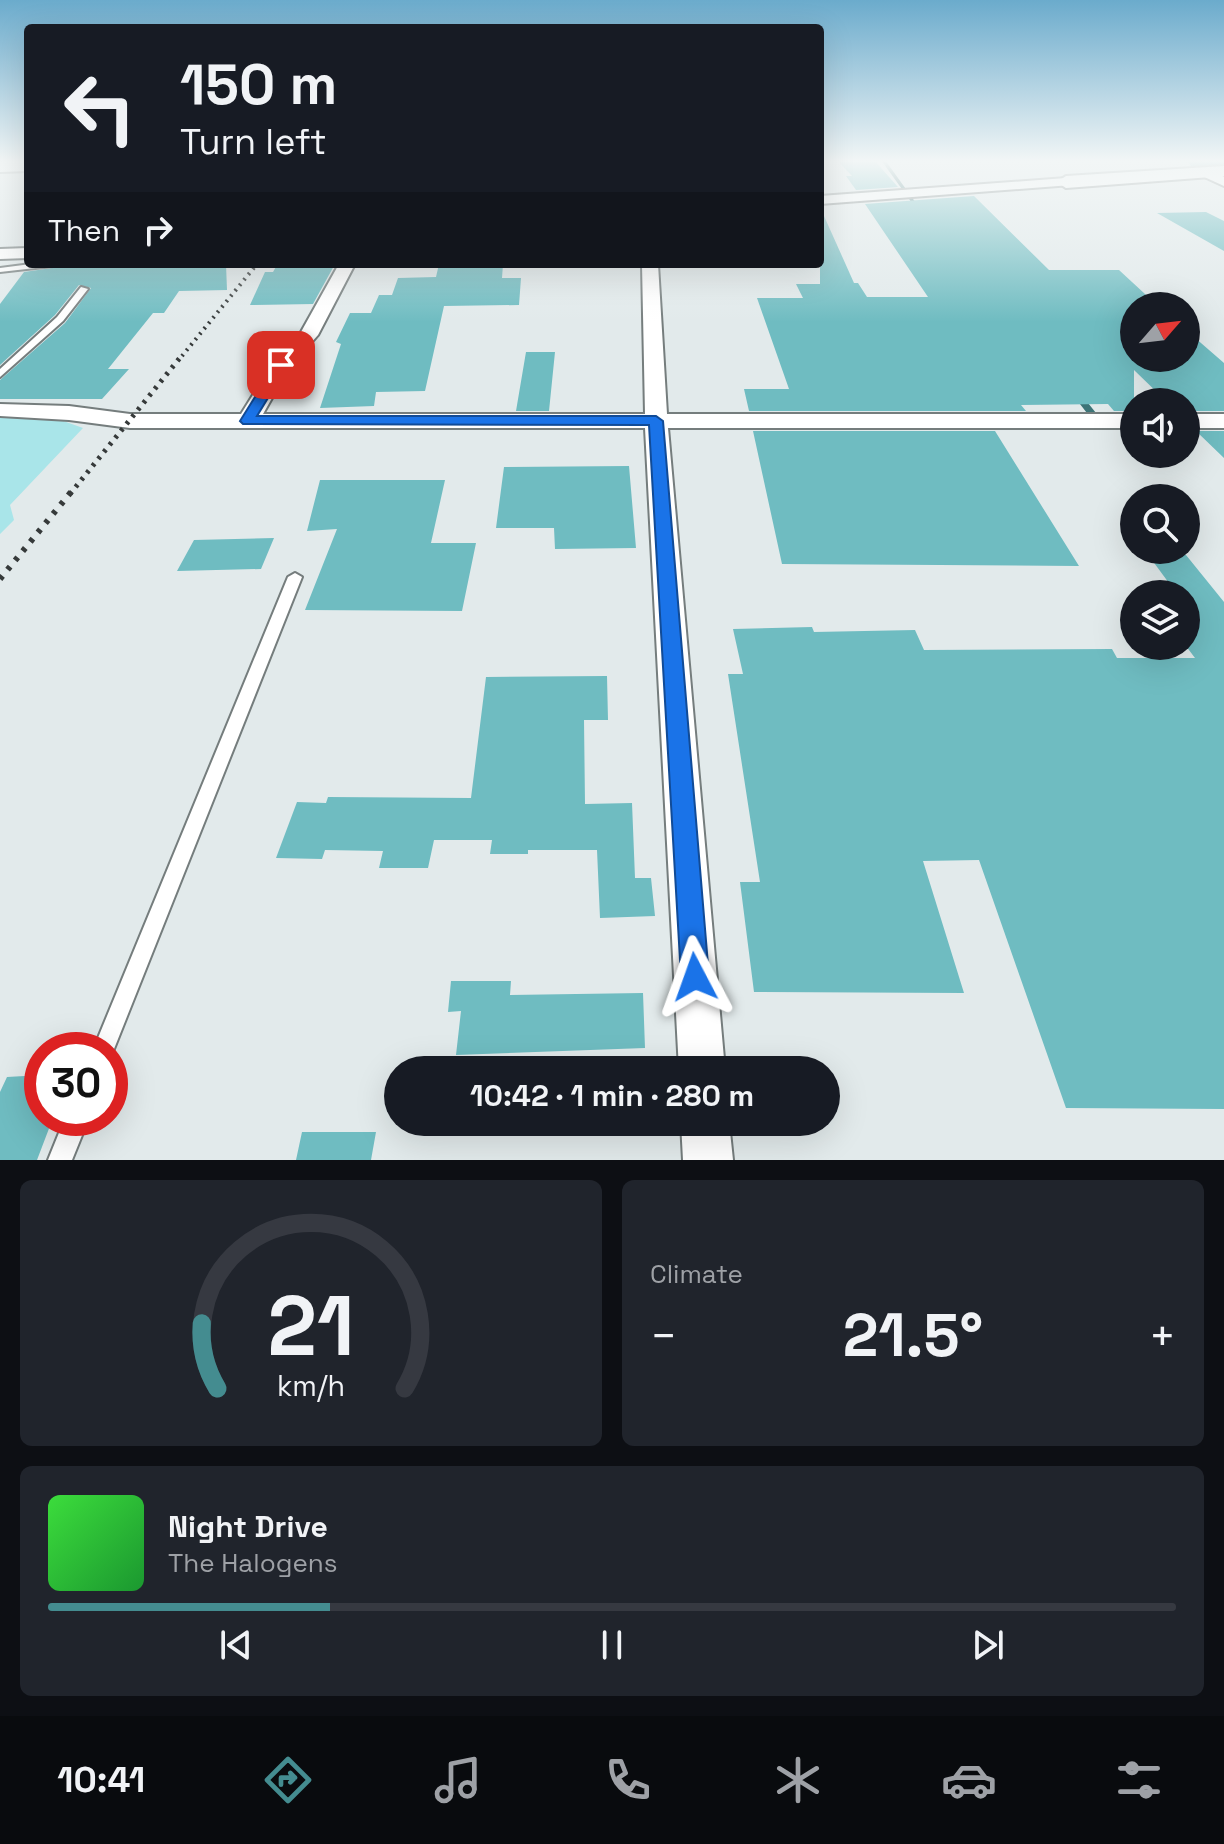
<!DOCTYPE html>
<meta charset="utf-8">
<style>
:root{--surface:#171b24;--page:#20242c;--text:#f1f3f6;--muted:#9ea1a6;--line:#363941;--accent:#448c90}
body{margin:0;font-family:"Space Grotesk",sans-serif;background:var(--page);color:var(--text);height:100vh;display:flex;flex-direction:column;font-size:30px;white-space:nowrap}
*{box-sizing:border-box;margin:0}
p{font-size:26px;color:var(--muted)}
.icon{flex:none;width:44px;height:44px;fill:none;stroke:currentColor;stroke-width:2;stroke-linecap:round;stroke-linejoin:round}
.map{position:relative;height:1160px;overflow:hidden}
.drawer{display:flex;flex-direction:column;gap:20px;padding:20px;background:#0d0f14;flex:1}
.drawer>*{flex:none}
.guide{position:absolute;left:24px;top:24px;width:800px;height:244px;border-radius:8px;box-shadow:0 8px 32px #0002;background:#171b24;color:var(--text);overflow:hidden}
.needle{width:52px;rotate:62deg}
.controls{position:absolute;left:1120px;top:292px;display:grid;gap:16px}
.controls a{display:grid;place-items:center;width:80px;height:80px;border-radius:50%;background:var(--surface);box-shadow:0 8px 32px #0002;font-size:40px}
.speed{position:absolute;left:24px;top:1032px;display:flex;gap:16px;font-size:40px;font-weight:700;text-align:center}
.speed>*{display:grid;place-content:center;width:104px;height:104px;border-radius:50%;background:var(--surface);box-shadow:0 8px 32px #0002;line-height:1}
.speed .limit{border:12px solid #d22;background:#fff;color:#111}
.pin{position:absolute;display:grid;place-items:center;width:68px;height:68px;color:#fff;margin:-34px;border-radius:16px;box-shadow:0 4px 12px #0006}
.me{position:absolute;width:88px;margin:-44px;rotate:356deg;stroke-linejoin:round;filter:drop-shadow(0 0 6px #0008)}
.turn{display:flex;align-items:center;gap:28px;height:168px;padding:0 24px;font-size:36px}
.turn .icon{width:104px;height:104px;stroke-width:2.5}
.turn b{display:block;font-size:56px;line-height:68px}
.then{display:flex;align-items:center;height:76px;padding:0 24px;background:#0003;gap:16px;font-size:30px}
.big{font-size:60px;font-weight:700;line-height:1.1}
.drawer .widget{flex:1;display:flex;flex-direction:column;justify-content:center;gap:12px;min-width:0;padding:0 28px;border-radius:12px;background:var(--page)}
.drawer .dial{align-items:center;gap:0}
.dial svg{height:208px;overflow:visible;fill:none;stroke:var(--line);stroke-width:7;stroke-linecap:round;text-anchor:middle}
.dial text{fill:var(--text);stroke:none}
.song{display:flex;align-items:center;gap:24px}
.cover{width:96px;height:96px;border-radius:12px;background:linear-gradient(135deg,hsl(120 70% 55%),hsl(130 70% 35%))}
.played{height:8px;border-radius:4px;background:linear-gradient(90deg,var(--accent) 25%,var(--line) 25%)}
.keys{display:flex;justify-content:space-around;direction:ltr}
.heat{display:flex;justify-content:space-between;align-items:center;font-size:44px;direction:ltr}
.drawer .tiles{flex:1;display:grid;gap:20px;grid-template-columns:1fr 1fr}
.widget:last-child{grid-column:span 2}
.trip{position:absolute;left:384px;top:1056px;width:456px;height:80px;border-radius:40px;background:var(--surface);box-shadow:0 8px 32px #0002;font-weight:700;line-height:80px;text-align:center}
.menu{display:flex;height:128px;justify-content:space-around;align-items:center;background:#090b0e;color:var(--muted)}
.menu .icon{width:56px;height:56px}
.menu .on{color:var(--accent)}
.menu b{font-size:36px;color:var(--text)}
.map>svg:first-child{display:block}
</style>
<div class="map">
<svg width="1224" height="1160" viewBox="0 0 1224 1160">
<rect width="100%" height="100%" fill="#e2eaeb"/>
<path fill="#a9e5e9" d="M 0,416 L 55,418 L 83,428 L 10,505 L 14,520 L 0,534 Z"/>
<g fill="none" stroke-linecap="round" stroke-linejoin="round">
<path fill="#3d7477" fill-rule="evenodd" d="M 881,160 L 885,160 L 921,210 L 917,210 Z
M 1074,393 L 1080,393 L 1096,413 L 1096,417 L 1090,417 L 1073,395 Z"/>
<path fill="#509da2" fill-rule="evenodd" d="M 1187,160 L 1224,161 L 1224,180 L 1191,166 Z"/>
</g>
<path fill="#6fbcc1" d="M 837,160 L 874,160 L 898,187 L 856,190 L 846,176 L 852,176 Z
M 974,196 L 1049,270 L 1119,270 L 1158,306 L 1134,306 L 1134,358 L 1186,358 L 1186,330 L 1224,363 L 1224,411 L 1186,411 L 1186,402 L 1167,402 L 1134,370 L 1134,411 L 1114,411 L 1108,404 L 1021,405 L 1026,411 L 749,411 L 744,389 L 789,389 L 757,298 L 803,298 L 796,284 L 820,284 L 820,207 L 854,283 L 858,283 L 867,297 L 928,297 L 865,204 Z
M 1206,212 L 1224,221 L 1224,251 L 1157,213 Z
M 80,264 L 226,264 L 227,290 L 179,291 L 164,313 L 153,313 L 108,369 L 129,369 L 102,399 L 0,399 L 0,380 L 65,323 L 91,288 L 79,285 L 55,315 L 0,365 L 0,304 L 24,272 Z
M 335,264 L 313,304 L 250,305 L 265,272 L 273,272 L 277,265 Z
M 439,264 L 503,264 L 502,278 L 521,278 L 519,305 L 444,306 L 425,391 L 376,392 L 374,406 L 320,408 L 341,344 L 336,342 L 350,313 L 371,313 L 379,295 L 392,295 L 398,278 L 436,277 Z
M 526,352 L 555,352 L 549,411 L 516,411 Z
M 753,431 L 995,431 L 1079,566 L 782,564 Z
M 1196,431 L 1224,431 L 1224,458 Z
M 629,466 L 636,548 L 555,549 L 554,528 L 496,528 L 504,467 Z
M 320,480 L 445,480 L 431,543 L 476,543 L 462,611 L 305,610 L 337,529 L 307,531 Z
M 274,538 L 261,569 L 177,571 L 194,540 Z
M 1186,555 L 1224,602 L 1224,1109 L 1066,1108 L 979,860 L 923,861 L 964,993 L 754,992 L 740,882 L 760,882 L 728,674 L 743,674 L 733,629 L 812,627 L 814,632 L 915,630 L 924,650 L 1112,649 L 1117,658 L 1195,658 L 1186,646 L 1186,594 L 1177,594 L 1149,556 Z
M 607,676 L 608,720 L 584,720 L 585,804 L 632,803 L 635,878 L 651,878 L 655,916 L 600,918 L 597,850 L 528,850 L 528,854 L 490,854 L 492,840 L 434,840 L 428,868 L 379,868 L 383,851 L 325,850 L 322,859 L 276,858 L 297,802 L 326,803 L 328,797 L 471,798 L 486,677 Z
M 451,981 L 511,981 L 510,995 L 643,993 L 645,1048 L 456,1055 L 461,1011 L 448,1012 Z
M 42,1075 L 42,1118 L 53,1118 L 37,1160 L 0,1160 L 0,1092 L 7,1077 Z
M 302,1132 L 376,1132 L 371,1160 L 296,1160 Z"/>
<g fill="none" stroke-linecap="round" stroke-linejoin="round">
<defs>
<path id="lane" d="M 31,264 L 57,264 L 53,266 L 0,272 L 0,268 Z
M 81,287 L 88,289 L 63,321 L 0,377 L 0,369 L 57,317 Z
M 295,573 L 302,577 L 110,1059 L 110,1050 L 93,1050 L 288,577 Z
M 65,1118 L 89,1118 L 72,1160 L 48,1160 Z"/>
<path id="street" d="M 1200,169 L 1210,169 L 1224,177 L 1224,186 L 1200,175 Z
M 1066,178 L 1071,179 L 1071,185 L 820,204 L 820,196 Z
M 28,248 L 28,258 L 0,259 L 0,249 Z
M 339,264 L 355,264 L 318,335 L 289,368 L 263,414 L 645,414 L 642,264 L 658,264 L 667,414 L 1134,414 L 1134,428 L 668,428 L 725,1070 L 679,1070 L 645,428 L 130,428 L 69,420 L 0,416 L 0,404 L 69,406 L 130,414 L 241,414 L 274,361 L 301,332 Z
M 1186,414 L 1224,414 L 1224,428 L 1186,428 Z
M 681,1122 L 729,1122 L 733,1160 L 683,1160 Z"/>
<path id="secondary" d="M 28,161 L 28,171 L 0,172 L 0,162 Z
M 1224,166 L 1224,176 L 1066,188 L 1057,182 L 1066,176 Z"/>
</defs>
<use href="#lane" stroke="#757d7d" stroke-width="4"/>
<use href="#street" stroke="#757d7d" stroke-width="4"/>
<use href="#secondary" stroke="#757d7d" stroke-width="4"/>
<use href="#lane" fill="#fff" fill-rule="evenodd"/>
<use href="#street" fill="#fff" fill-rule="evenodd"/>
<use href="#secondary" fill="#fff" fill-rule="evenodd"/>
<path stroke="#363a3a" stroke-width="4" stroke-dasharray="2 5" stroke-linecap="butt" d="M 182,356 L 257,264"/>
<path stroke="#363a3a" stroke-width="5" stroke-dasharray="3 6" stroke-linecap="butt" d="M 70,494 L 183,354"/>
<path stroke="#363a3a" stroke-width="6" stroke-dasharray="4 8" stroke-linecap="butt" d="M 0,579 L 71,492"/>
</g>
<linearGradient id="sky" x2="0" y2="1"><stop stop-color="#6babcc"/><stop offset="0.5" stop-color="#f2f6f6"/><stop offset="1" stop-color="#f2f6f6" stop-opacity="0"/></linearGradient>
<rect width="1224" height="322" fill="url(#sky)"/>
<path fill="#1a73e8" stroke="#114b97" stroke-width="2" d="M 281,361 L 288,365 L 257,416 L 656,416 L 663,421 L 709,977 L 705,987 L 695,991 L 685,987 L 681,977 L 649,425 L 243,424 L 240,421 L 275,365 Z"/>
</svg>
<div class="controls">
<a><svg class="needle" viewBox="-14 -14 28 28"><path d="M0-13l5 13h-10z" fill="#e53935"/><path d="M0 13l5-13h-10z" fill="#9ea1a6"/></svg></a>
<a><svg class="icon" aria-label="sound" viewBox="0 0 24 24"><path d="M4 9h4l5-4v14l-5-4H4zM17 9q2 3 0 6"/></svg></a>
<a><svg class="icon" aria-label="search" viewBox="0 0 24 24"><circle cx="10" cy="10" r="6"/><path d="M15 15l6 6"/></svg></a>
<a><svg class="icon" aria-label="layers" viewBox="0 0 24 24"><path d="M12 4l9 5-9 5-9-5zM3 14l9 5 9-5"/></svg></a>
</div>
<div class="speed"><div class="limit">30</div></div>
<div class="pin" style="left:281px;top:365px;background:#d93025"><svg class="icon" aria-label="arrive" viewBox="0 0 24 24"><path d="M6 21V4h12l-3 4 3 4H6"/></svg></div>
<svg class="me" style="left:695px;top:977px" viewBox="-20 -20 40 40"><path d="M0-17L14 15 0 8-14 15z" fill="#1a73e8" stroke="#fff" stroke-width="4"/></svg>
<div class="trip">10:42 · 1 min · 280 m</div>
<div class="guide">
<div class="turn"><svg class="icon" aria-label="left" viewBox="0 0 24 24"><path d="M17 20v-9H6M10 6l-5 5 5 5"/></svg><div><b>150 m</b>Turn left</div></div>
<div class="then">Then<svg class="icon" aria-label="right" viewBox="0 0 24 24"><path d="M7 20v-9h11M14 6l5 5-5 5"/></svg></div>
</div>
</div>
<section class="drawer">
<div class="tiles">
<div class="widget dial"><svg viewBox="0 0 100 80">
<path d="M14 69A42 42 0 1 1 86 69"/>
<path d="M14 69A42 42 0 0 1 8 44" stroke="#448c90"/>
<text x="50" y="56" font-size="32" font-weight="700">21</text>
<text x="50" y="72" font-size="11">km/h</text>
</svg></div>
<div class="widget"><p>Climate</p>
<div class="heat"><a>−</a><b class="big">21.5°</b><a>+</a></div>
</div>
<div class="widget">
<div class="song"><i class="cover"></i><div><b>Night Drive</b><p>The Halogens</p></div></div>
<div class="played"></div>
<div class="keys"><svg class="icon" aria-label="previous" viewBox="0 0 24 24"><path d="M18 5L8 12l10 7zM5 5v14"/></svg><svg class="icon" aria-label="pause" viewBox="0 0 24 24"><path d="M8 5v14M16 5v14"/></svg><svg class="icon" aria-label="next" viewBox="0 0 24 24"><path d="M6 5l10 7-10 7zM19 5v14"/></svg></div>
</div>
</div>
</section>
<nav class="menu">
<b>10:41</b>
<svg class="icon on" aria-label="directions" viewBox="0 0 24 24"><path d="M12 3l9 9-9 9-9-9zM9 14v-3h6M13 9l2 2-2 2"/></svg>
<svg class="icon" aria-label="music" viewBox="0 0 24 24"><path d="M9 18V5l10-2v13"/><circle cx="6" cy="18" r="3"/><circle cx="16" cy="16" r="3"/></svg>
<svg class="icon" aria-label="phone" viewBox="0 0 24 24"><path d="M5 4h4l2 5-3 2q2 4 5 5l2-3 5 2v4C11 20 4 13 5 4z"/></svg>
<svg class="icon" aria-label="climate" viewBox="0 0 24 24"><path d="M12 3v18M4 7l16 10M4 17L20 7"/></svg>
<svg class="icon" aria-label="car" viewBox="0 0 24 24"><path d="M5 17H2v-5l4-1 3-4h7l3 4 3 1v5h-3M9 17h6M6 11h13"/><circle cx="7" cy="17" r="2"/><circle cx="17" cy="17" r="2"/></svg>
<svg class="icon" aria-label="filters" viewBox="0 0 24 24"><path d="M4 7h16M4 17h16"/><circle cx="9" cy="7" r="2"/><circle cx="15" cy="17" r="2"/></svg>
</nav>
